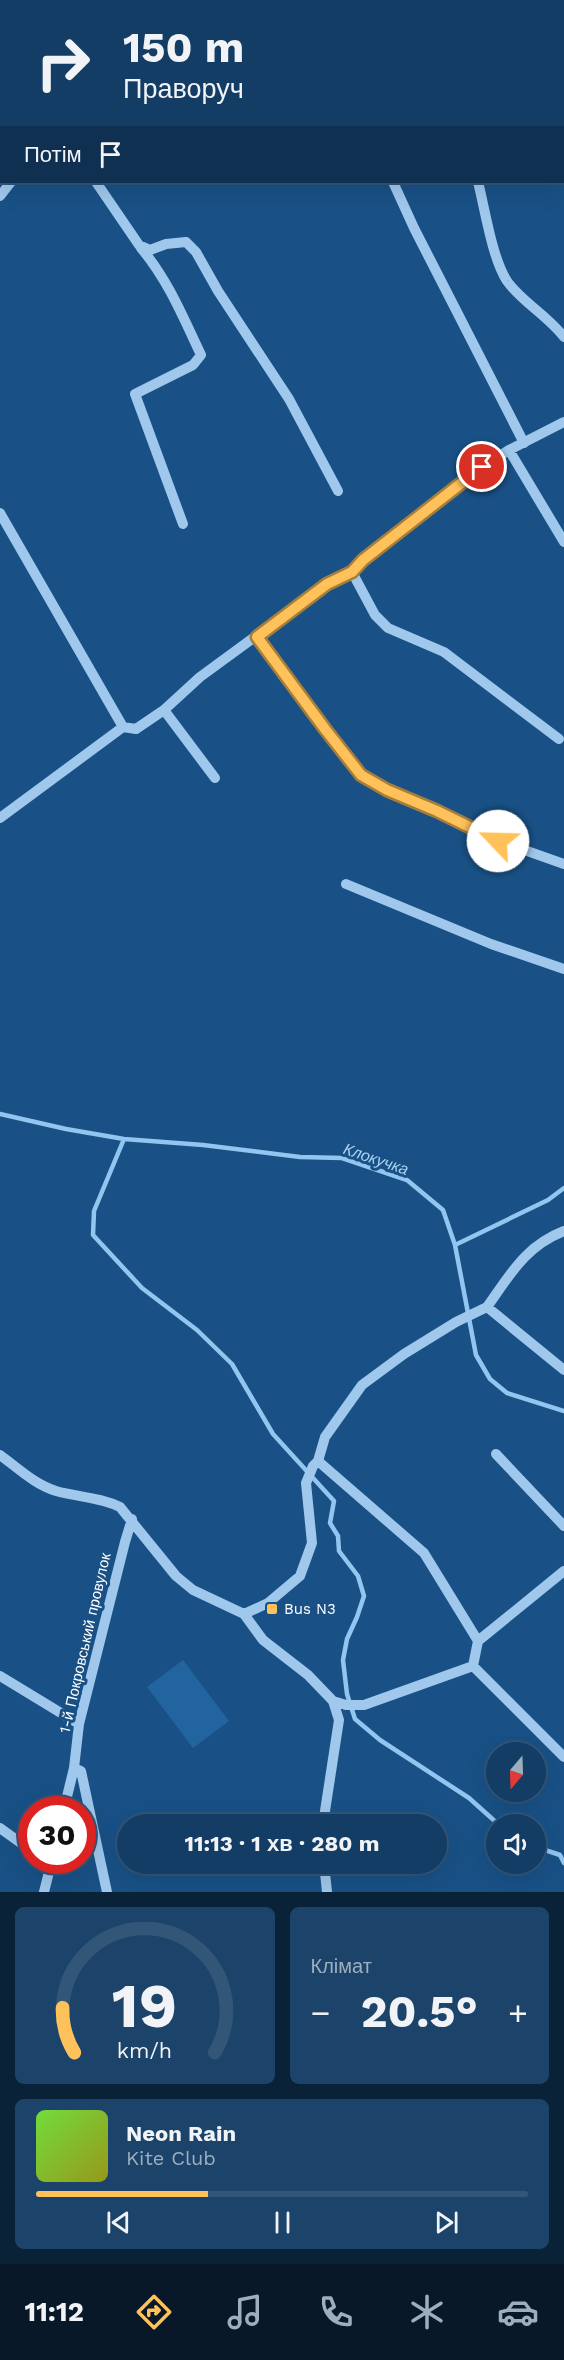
<!DOCTYPE html>
<html lang="uk">
<meta charset="utf-8">
<style>
:root{--surface:#133d64;--page:#1c446a;--text:#f1f3f6;--muted:#9daebf;--line:#325678;--accent:#ffc25a}
body{margin:0;font-family:"Work Sans",sans-serif;background:var(--page);color:var(--text);height:100vh;display:flex;flex-direction:column;font-size:22px;white-space:nowrap}
*{box-sizing:border-box;margin:0}
p{font-size:20px;color:var(--muted)}
.icon{flex:none;width:33px;height:33px;fill:none;stroke:currentColor;stroke-width:2;stroke-linecap:round;stroke-linejoin:round}
.map{position:relative;height:1892px;overflow:hidden}
.sheet{display:flex;flex-direction:column;gap:15px;padding:15px;background:#0a2237;flex:1}
.sheet>*{flex:none}
.banner{position:absolute;left:0px;top:0px;width:564px;height:183px;box-shadow:0 6px 24px #0002,0 0 0 2px var(--line);background:#133d64;color:var(--text);overflow:hidden}
.needle{width:39px;rotate:199deg}
.fabs{position:absolute;left:486px;top:1742px;display:grid;gap:12px}
.fabs a{display:grid;place-items:center;width:60px;height:60px;border-radius:50%;background:var(--surface);box-shadow:0 6px 24px #0002,0 0 0 2px var(--line);font-size:30px}
.speed{position:absolute;left:18px;top:1796px;display:flex;gap:12px;font-size:30px;font-weight:700;text-align:center}
.speed>*{display:grid;place-content:center;width:78px;height:78px;border-radius:50%;background:var(--surface);box-shadow:0 6px 24px #0002,0 0 0 2px var(--line);line-height:1}
.speed .limit{border:9px solid #d22;background:#fff;color:#111}
.pin{position:absolute;display:grid;place-items:center;width:51px;height:51px;color:#fff;margin:-26px;border:3px solid #fff;border-radius:50%;box-shadow:0 2px 6px #0007}
.me{position:absolute;width:66px;margin:-33px;rotate:294deg;stroke-linejoin:round;filter:drop-shadow(0 0 4px #0008)}
.turn{display:flex;align-items:center;gap:21px;height:126px;padding:0 24px;font-size:27px}
.turn .icon{width:78px;height:78px;stroke-width:2.5}
.turn b{display:block;font-size:42px;line-height:51px}
.then{display:flex;align-items:center;height:57px;padding:0 24px;background:#0003;gap:12px;font-size:22px}
.big{font-size:45px;font-weight:700;line-height:1.1}
.sheet .tile{flex:1;display:flex;flex-direction:column;justify-content:center;gap:9px;min-width:0;padding:0 21px;border-radius:9px;background:var(--page)}
.sheet .dial{align-items:center;gap:0}
.dial svg{height:156px;overflow:visible;fill:none;stroke:var(--line);stroke-width:7;stroke-linecap:round;text-anchor:middle}
.dial text{fill:var(--text);stroke:none}
.song{display:flex;align-items:center;gap:18px}
.cover{width:72px;height:72px;border-radius:9px;background:linear-gradient(135deg,hsl(100 70% 55%),hsl(60 70% 35%))}
.played{height:6px;border-radius:3px;background:linear-gradient(90deg,var(--accent) 35%,var(--line) 35%)}
.keys{display:flex;justify-content:space-around;direction:ltr}
.heat{display:flex;justify-content:space-between;align-items:center;font-size:33px;direction:ltr}
.sheet .tiles{flex:1;display:grid;gap:15px;grid-template-columns:1fr 1fr}
.tile:last-child{grid-column:span 2}
.trip{position:absolute;left:117px;top:1814px;width:330px;height:60px;border-radius:30px;background:var(--surface);box-shadow:0 6px 24px #0002,0 0 0 2px var(--line);font-weight:700;line-height:60px;text-align:center}
.menu{display:flex;height:96px;justify-content:space-around;align-items:center;background:#081828;color:var(--muted)}
.menu .icon{width:42px;height:42px}
.menu .active{color:var(--accent)}
.menu b{font-size:27px;color:var(--text)}
.map>svg:first-child{display:block}
</style>
<div class="map">
<svg width="564" height="1892" viewBox="0 0 564 1892">
<rect width="100%" height="100%" fill="#195186"/>
<path fill="#21649f" d="M 183,1660 L 229,1721 L 193,1748 L 147,1687 Z"/>
<g fill="none" stroke-linecap="round" stroke-linejoin="round">
<path stroke="#92c5ef" stroke-width="4.5" d="M 0,1114 L 66,1129 L 124,1139 L 203,1145 L 300,1157 L 342,1158 L 407,1180 L 443,1210 L 455,1245 L 476,1355 L 490,1379 L 507,1393 L 564,1411
M 124,1139 L 94,1211 L 93,1235 L 142,1288 L 197,1330 L 232,1364 L 273,1434 L 334,1501 L 330,1523 L 338,1536 L 339,1551 L 358,1576 L 364,1596 L 357,1617 L 347,1639 L 343,1660 L 347,1694 L 355,1719 L 380,1740 L 469,1798 L 498,1824
M 455,1245 L 548,1200 L 564,1188
M 536,1847 L 560,1855 L 564,1863"/>
<path stroke="#9fc8ec" stroke-width="10" d="M 325,0 L 325,2
M 423,0 L 423,2
M 283,2 L 286,0
M 0,41 L 2,43
M 96,182 L 139,245 L 150,250 L 166,244 L 186,242 L 196,252 L 218,291 L 289,399 L 338,491
M 393,182 L 414,228 L 524,443
M 478,182 C 485,209 492,258 507,281 C 521,301 548,316 564,337
M 0,196 L 11,182
M 141,248 C 168,280 183,317 201,355 L 193,365 L 135,394 L 183,524
M 509,450 L 564,542
M 0,513 L 123,727 L 136,729 L 164,710 L 200,677 L 327,584 L 352,572 L 363,560 L 482,467 L 509,450 L 564,422
M 352,572 L 375,615 L 388,628 L 444,652 L 559,739
M 257,637 L 351,764 L 365,778 L 387,790 L 437,811 L 490,838 L 564,864
M 164,710 L 215,778
M 0,818 L 123,727
M 346,884 L 491,944 L 564,969
M 487,1307 C 510,1275 525,1246 564,1231
M 496,1454 L 564,1526
M 0,1455 C 18,1468 34,1484 56,1491 C 77,1497 100,1497 120,1507 L 176,1576 L 193,1590 L 244,1614 L 263,1640 L 308,1675 L 333,1701 L 339,1720 L 323,1824
M 318,1461 L 424,1553 L 478,1641 L 473,1666
M 244,1614 L 268,1603 L 300,1576 L 312,1543 L 306,1483 L 313,1466 L 318,1461 L 325,1437 L 362,1385 L 404,1354 L 456,1322 L 487,1307 L 564,1370
M 478,1641 L 564,1571
M 0,1676 L 79,1724
M 333,1701 L 346,1705 L 364,1705 L 473,1666 L 564,1757
M 74,1768 L 81,1771 L 107,1892
M 64,1809 L 74,1768 L 79,1724 L 125,1542 L 132,1519
M 0,1828 L 32,1851
M 324,1863 L 327,1892
M 44,1892 L 52,1860"/>
</g>
<g fill="none" stroke-linecap="round" stroke-linejoin="round">
<defs>
<path id="route" d="M 482,467 L 363,560 L 352,572 L 327,584 L 257,637 L 325,729 L 361,775 L 387,790 L 437,811 L 498,841"/>
</defs>
<use href="#route" stroke="#a67e3a" stroke-width="15"/>
<use href="#route" stroke="#ffc25a" stroke-width="10"/>
</g>
<rect fill="#ffc25a" stroke="#195186" stroke-width="2" x="266" y="1603" width="12" height="12" rx="3"/>
<g text-anchor="middle" dominant-baseline="central" stroke-width="6" stroke-linejoin="round" paint-order="stroke">
<g font-size="15" fill="#fff" stroke="#195186" text-anchor="start">
<text x="284" y="1609">Bus N3</text>
</g>
<g font-size="15" fill="#fff" stroke="#195186">
<text transform="translate(85 1643) rotate(-77)">1-й Покровський провулок</text>
</g>
<g font-size="16" font-style="italic" fill="#abd2f4" stroke="#195186">
<text transform="translate(376 1159) rotate(19)">Клокучка</text>
</g>
</g>
</svg>
<div class="fabs">
<a><svg class="needle" viewBox="-14 -14 28 28"><path d="M0-13l5 13h-10z" fill="#e53935"/><path d="M0 13l5-13h-10z" fill="#9daebf"/></svg></a>
<a><svg class="icon" aria-label="sound" viewBox="0 0 24 24"><path d="M4 9h4l5-4v14l-5-4H4zM17 9q2 3 0 6"/></svg></a>
</div>
<div class="speed"><div class="limit">30</div></div>
<div class="pin" style="left:482px;top:467px;background:#d93025"><svg class="icon" aria-label="arrive" viewBox="0 0 24 24"><path d="M6 21V4h12l-3 4 3 4H6"/></svg></div>
<svg class="me" style="left:498px;top:841px" viewBox="-20 -20 40 40"><circle r="19" fill="#fff"/><path d="M0-13L10 11 0 6-10 11z" fill="#ffc25a"/></svg>
<div class="trip">11:13 · 1 хв · 280 m</div>
<div class="banner">
<div class="turn"><svg class="icon" aria-label="right" viewBox="0 0 24 24"><path d="M7 20v-9h11M14 6l5 5-5 5"/></svg><div><b>150 m</b>Праворуч</div></div>
<div class="then">Потім<svg class="icon" aria-label="arrive" viewBox="0 0 24 24"><path d="M6 21V4h12l-3 4 3 4H6"/></svg></div>
</div>
</div>
<section class="sheet">
<div class="tiles">
<div class="tile dial"><svg viewBox="0 0 100 80">
<path d="M14 69A42 42 0 1 1 86 69"/>
<path d="M14 69A42 42 0 0 1 8 46" stroke="#ffc25a"/>
<text x="50" y="56" font-size="32" font-weight="700">19</text>
<text x="50" y="72" font-size="11">km/h</text>
</svg></div>
<div class="tile"><p>Клімат</p>
<div class="heat"><a>−</a><b class="big">20.5°</b><a>+</a></div>
</div>
<div class="tile">
<div class="song"><i class="cover"></i><div><b>Neon Rain</b><p>Kite Club</p></div></div>
<div class="played"></div>
<div class="keys"><svg class="icon" aria-label="previous" viewBox="0 0 24 24"><path d="M18 5L8 12l10 7zM5 5v14"/></svg><svg class="icon" aria-label="pause" viewBox="0 0 24 24"><path d="M8 5v14M16 5v14"/></svg><svg class="icon" aria-label="next" viewBox="0 0 24 24"><path d="M6 5l10 7-10 7zM19 5v14"/></svg></div>
</div>
</div>
</section>
<nav class="menu">
<b>11:12</b>
<svg class="icon active" aria-label="directions" viewBox="0 0 24 24"><path d="M12 3l9 9-9 9-9-9zM9 14v-3h6M13 9l2 2-2 2"/></svg>
<svg class="icon" aria-label="music" viewBox="0 0 24 24"><path d="M9 18V5l10-2v13"/><circle cx="6" cy="18" r="3"/><circle cx="16" cy="16" r="3"/></svg>
<svg class="icon" aria-label="phone" viewBox="0 0 24 24"><path d="M5 4h4l2 5-3 2q2 4 5 5l2-3 5 2v4C11 20 4 13 5 4z"/></svg>
<svg class="icon" aria-label="climate" viewBox="0 0 24 24"><path d="M12 3v18M4 7l16 10M4 17L20 7"/></svg>
<svg class="icon" aria-label="car" viewBox="0 0 24 24"><path d="M5 17H2v-5l4-1 3-4h7l3 4 3 1v5h-3M9 17h6M6 11h13"/><circle cx="7" cy="17" r="2"/><circle cx="17" cy="17" r="2"/></svg>
</nav>
